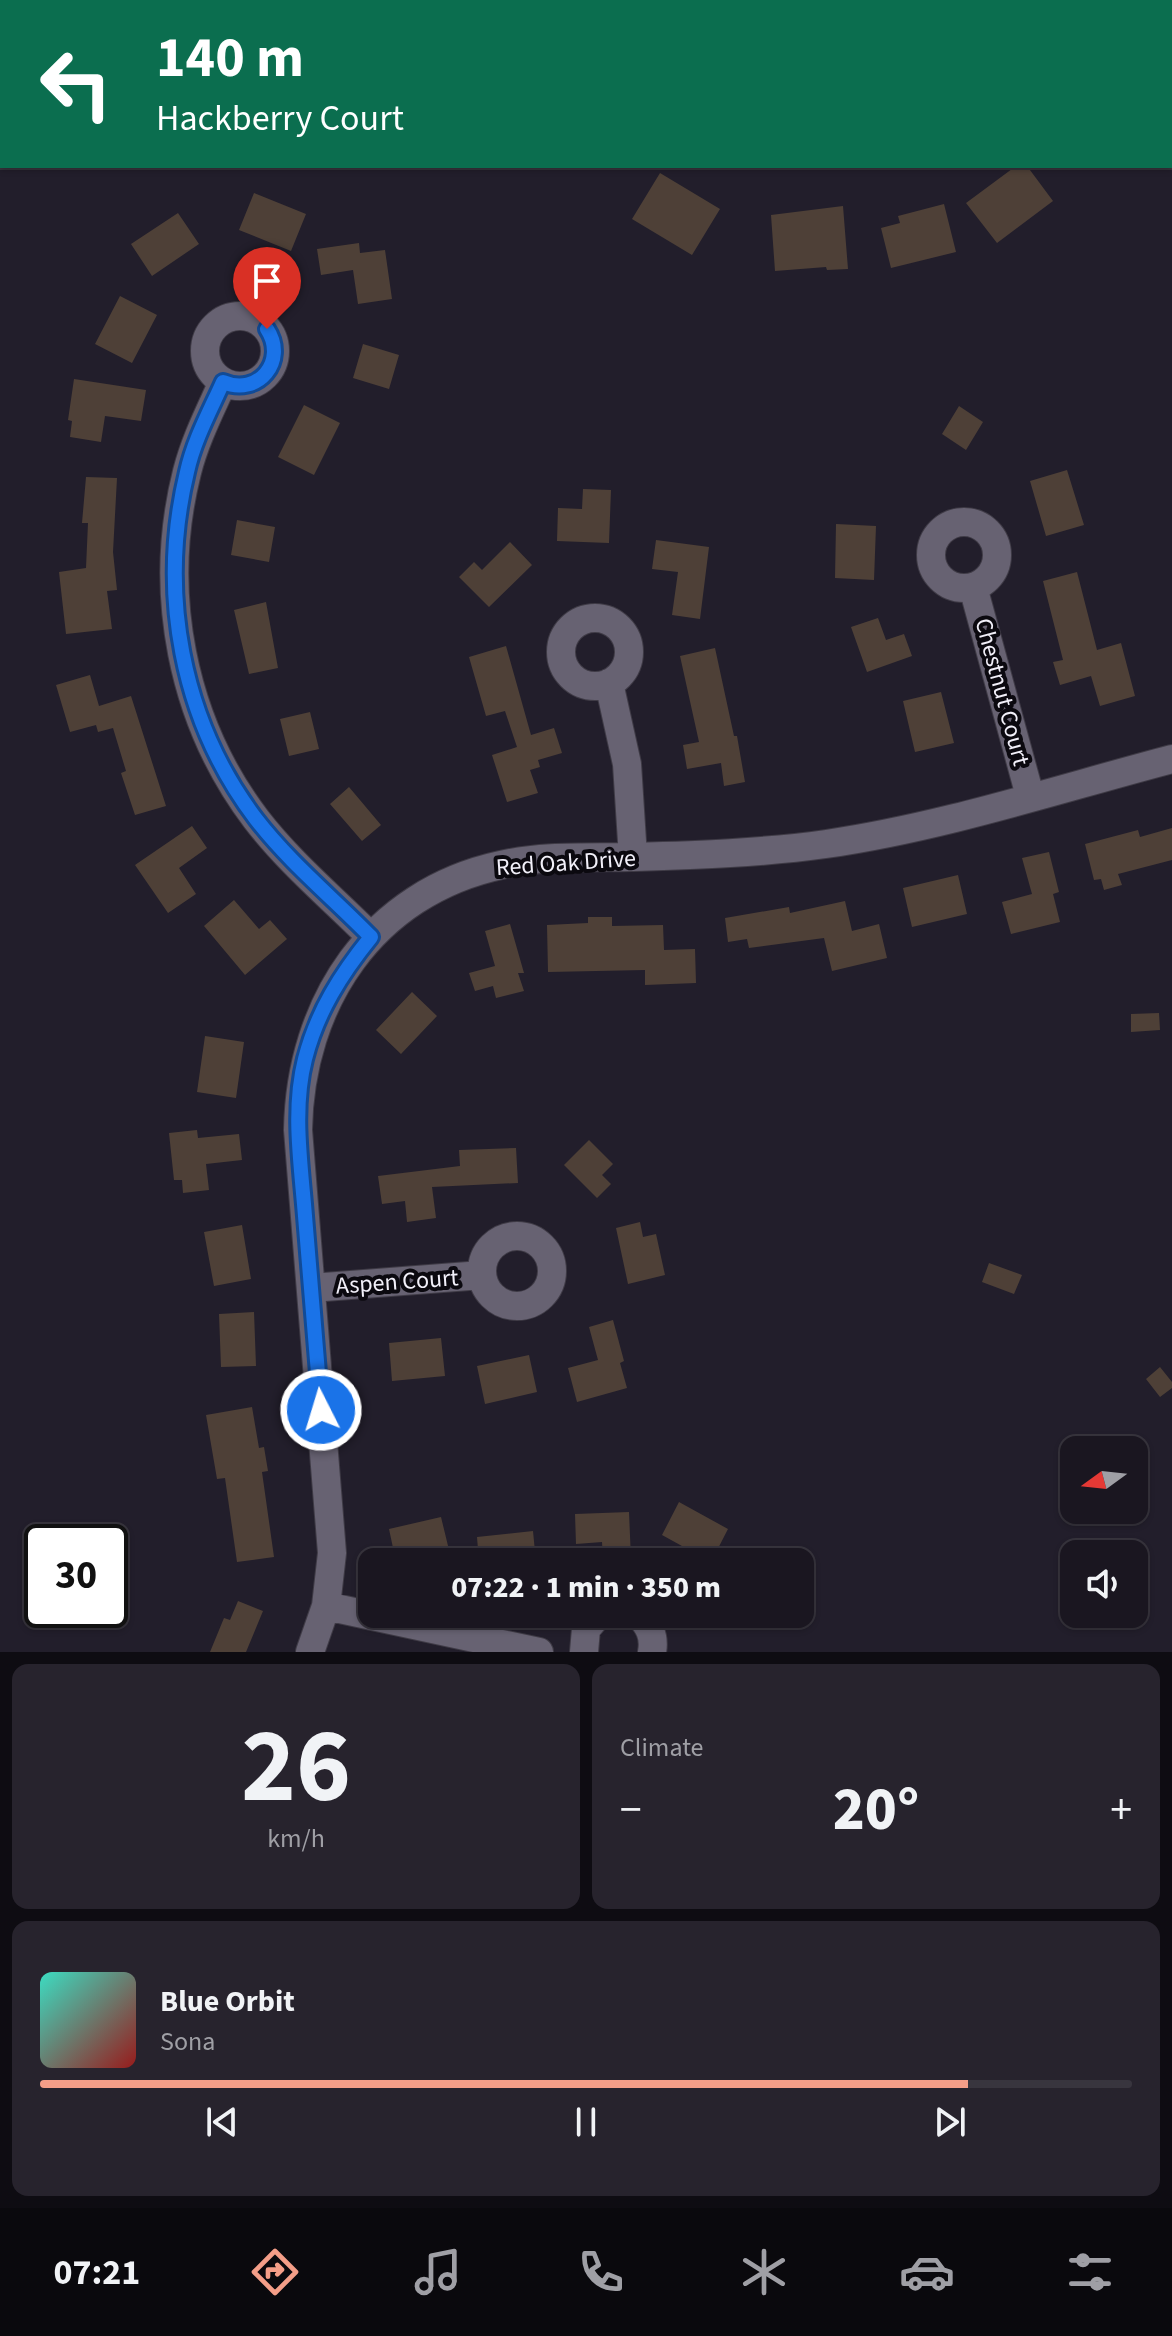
<!DOCTYPE html>
<meta charset="utf-8">
<style>
:root{--surface:#1a1620;--page:#27232d;--text:#f1f3f6;--muted:#9f9fa5;--line:#38353e;--accent:#f49e88}
body{margin:0;font-family:"Source Sans 3",sans-serif;background:var(--page);color:var(--text);height:100vh;display:flex;flex-direction:column;font-size:30px;white-space:nowrap}
*{box-sizing:border-box;margin:0}
p{font-size:26px;color:var(--muted)}
.icon{flex:none;width:44px;height:44px;fill:none;stroke:currentColor;stroke-width:2;stroke-linecap:round;stroke-linejoin:round}
.map{position:relative;height:1652px;overflow:hidden}
.panel{display:flex;flex-direction:column;gap:12px;padding:12px;background:#0e0c12;flex:1}
.panel>*{flex:none}
.hud{position:absolute;left:0px;top:0px;width:1172px;height:168px;box-shadow:0 2px 6px #0004,0 0 0 2px var(--line);background:#0b6e4f;color:#fff;overflow:hidden}
.needle{width:52px;rotate:255deg}
.buttons{position:absolute;left:1060px;top:1436px;display:grid;gap:16px}
.buttons a{display:grid;place-items:center;width:88px;height:88px;border-radius:16px;background:var(--surface);box-shadow:0 2px 6px #0004,0 0 0 2px var(--line);font-size:40px}
.speed{position:absolute;left:24px;top:1524px;display:flex;gap:16px;font-size:40px;font-weight:700;text-align:center}
.speed>*{display:grid;place-content:center;width:104px;height:104px;border-radius:50%;background:var(--surface);box-shadow:0 2px 6px #0004,0 0 0 2px var(--line);line-height:1}
.speed .limit{border:4px solid #111;border-radius:12px;background:#fff;color:#111}
.pin{position:absolute;display:grid;place-items:center;width:68px;height:68px;color:#fff;margin:-82px -34px;border-radius:50% 50% 50% 0;rotate:-45deg;box-shadow:0 0 8px #0007}
.pin .icon{rotate:45deg}
.me{position:absolute;width:88px;margin:-44px;rotate:355deg;stroke-linejoin:round;filter:drop-shadow(0 0 6px #0008)}
.turn{display:flex;align-items:center;gap:28px;height:168px;padding:0 24px;font-size:36px}
.turn .icon{width:104px;height:104px;stroke-width:2.5}
.turn b{display:block;font-size:56px;line-height:68px}
.big{font-size:60px;font-weight:800;line-height:1.1}
.panel .widget{flex:1;display:flex;flex-direction:column;justify-content:center;gap:12px;min-width:0;padding:0 28px;border-radius:16px;background:var(--page)}
.panel .dial{align-items:center;gap:0}
.dial b{font-size:104px;line-height:1}
.song{display:flex;align-items:center;gap:24px}
.cover{width:96px;height:96px;border-radius:12px;background:linear-gradient(135deg,hsl(170 70% 55%),hsl(0 70% 35%))}
.played{height:8px;border-radius:4px;background:linear-gradient(90deg,var(--accent) 85%,var(--line) 85%)}
.keys{display:flex;justify-content:space-around;direction:ltr}
.heat{display:flex;justify-content:space-between;align-items:center;font-size:44px;direction:ltr}
.panel .tiles{flex:1;display:grid;gap:12px;grid-template-columns:1fr 1fr}
.widget:last-child{grid-column:span 2}
.trip{position:absolute;left:358px;top:1548px;width:456px;height:80px;border-radius:16px;background:var(--surface);box-shadow:0 2px 6px #0004,0 0 0 2px var(--line);font-weight:800;line-height:80px;text-align:center}
.dock{display:flex;height:128px;justify-content:space-around;align-items:center;background:#0a090d;color:var(--muted)}
.dock .icon{width:56px;height:56px}
.dock .selected{color:var(--accent)}
.dock b{font-size:36px;color:var(--text)}
.map>svg:first-child{display:block}
</style>
<div class="map">
<svg width="1172" height="1652" viewBox="0 0 1172 1652">
<rect width="100%" height="100%" fill="#221e2b"/>
<path fill="#4e4037" d="M 1016,166 L 1027,166 L 1053,201 L 997,243 L 966,203 Z
M 660,173 L 720,209 L 692,255 L 632,219 Z
M 254,193 L 306,214 L 291,251 L 239,230 Z
M 944,204 L 956,252 L 891,268 L 881,228 L 900,223 L 898,216 Z
M 843,206 L 848,269 L 827,270 L 826,267 L 775,271 L 771,215 Z
M 178,213 L 199,244 L 152,276 L 131,244 Z
M 359,243 L 360,253 L 385,250 L 392,299 L 358,304 L 353,270 L 321,275 L 317,249 Z
M 120,296 L 157,315 L 132,363 L 95,344 Z
M 363,344 L 399,355 L 389,389 L 353,378 Z
M 74,379 L 146,390 L 141,421 L 105,416 L 101,442 L 70,437 L 72,421 L 68,420 Z
M 304,405 L 340,423 L 314,475 L 278,457 Z
M 959,406 L 983,422 L 966,450 L 942,434 Z
M 1067,470 L 1084,525 L 1046,536 L 1030,481 Z
M 86,477 L 117,478 L 113,552 L 117,590 L 107,591 L 112,629 L 66,634 L 59,572 L 86,568 L 88,523 L 82,523 Z
M 583,489 L 611,490 L 609,543 L 557,541 L 558,508 L 582,509 Z
M 237,520 L 275,527 L 269,562 L 231,555 Z
M 836,524 L 876,526 L 874,580 L 835,578 Z
M 656,540 L 709,547 L 700,619 L 672,615 L 678,572 L 652,569 Z
M 510,542 L 532,565 L 489,607 L 459,577 L 474,562 L 482,570 Z
M 1077,572 L 1097,650 L 1121,643 L 1135,696 L 1100,706 L 1091,676 L 1060,685 L 1053,662 L 1063,660 L 1043,581 Z
M 266,602 L 278,668 L 249,674 L 234,610 Z
M 878,618 L 886,640 L 904,634 L 912,656 L 867,672 L 851,627 Z
M 506,646 L 531,735 L 554,728 L 562,753 L 538,760 L 540,767 L 530,770 L 538,793 L 507,802 L 492,755 L 517,747 L 505,711 L 486,716 L 469,657 Z
M 715,648 L 734,736 L 737,736 L 745,782 L 724,786 L 721,763 L 687,769 L 683,745 L 699,742 L 680,656 Z
M 90,675 L 99,706 L 131,696 L 166,806 L 135,815 L 121,773 L 126,771 L 113,728 L 98,732 L 96,725 L 70,732 L 56,685 Z
M 941,692 L 954,743 L 915,752 L 903,701 Z
M 310,712 L 319,749 L 289,756 L 280,719 Z
M 349,787 L 381,825 L 362,841 L 330,804 Z
M 192,826 L 207,848 L 179,868 L 196,894 L 168,913 L 135,865 Z
M 1172,828 L 1172,860 L 1118,874 L 1122,885 L 1104,890 L 1101,879 L 1094,880 L 1085,844 L 1138,830 L 1140,837 Z
M 1049,852 L 1059,892 L 1053,894 L 1060,922 L 1011,934 L 1002,902 L 1032,894 L 1022,858 Z
M 958,875 L 967,914 L 912,927 L 903,888 Z
M 234,900 L 259,929 L 270,920 L 287,939 L 245,975 L 204,926 Z
M 845,901 L 852,931 L 879,924 L 887,958 L 832,971 L 824,938 L 749,948 L 747,939 L 728,942 L 725,918 L 789,907 L 790,913 Z
M 588,917 L 612,917 L 612,926 L 663,925 L 664,950 L 695,949 L 696,983 L 645,985 L 645,970 L 548,972 L 547,925 L 588,923 Z
M 510,924 L 524,973 L 518,973 L 524,991 L 496,998 L 493,986 L 475,991 L 469,973 L 495,966 L 485,931 Z
M 412,992 L 437,1016 L 401,1054 L 376,1030 Z
M 1159,1013 L 1160,1030 L 1131,1032 L 1131,1014 Z
M 205,1036 L 244,1042 L 236,1098 L 197,1092 Z
M 197,1130 L 198,1138 L 239,1134 L 242,1160 L 206,1164 L 209,1190 L 183,1193 L 182,1180 L 174,1180 L 169,1133 Z
M 589,1140 L 613,1164 L 602,1175 L 611,1184 L 597,1198 L 564,1165 Z
M 516,1148 L 518,1183 L 432,1187 L 436,1218 L 407,1222 L 405,1201 L 382,1204 L 378,1176 L 460,1166 L 459,1150 Z
M 640,1222 L 643,1237 L 656,1234 L 665,1275 L 628,1284 L 616,1228 Z
M 242,1225 L 251,1279 L 214,1286 L 204,1232 Z
M 989,1263 L 1022,1275 L 1014,1294 L 982,1282 Z
M 254,1312 L 256,1366 L 221,1367 L 219,1314 Z
M 613,1320 L 624,1361 L 620,1363 L 627,1388 L 577,1402 L 568,1368 L 598,1360 L 589,1327 Z
M 441,1338 L 445,1376 L 392,1381 L 389,1343 Z
M 529,1355 L 537,1392 L 485,1404 L 477,1366 Z
M 1160,1367 L 1172,1382 L 1172,1388 L 1160,1397 L 1146,1379 Z
M 252,1407 L 259,1448 L 264,1447 L 268,1471 L 262,1472 L 274,1557 L 237,1562 L 225,1478 L 217,1479 L 206,1415 Z
M 679,1502 L 728,1529 L 711,1562 L 662,1535 Z
M 629,1512 L 631,1559 L 603,1560 L 602,1542 L 576,1544 L 575,1514 Z
M 441,1517 L 450,1554 L 416,1562 L 396,1562 L 389,1529 Z
M 533,1531 L 536,1562 L 479,1562 L 477,1537 Z
M 238,1601 L 263,1611 L 246,1652 L 210,1652 L 224,1618 L 230,1620 Z"/>
<g fill="none" stroke-linecap="round" stroke-linejoin="round">
<defs>
<path id="minor" d="M 646,2 L 646,0
M205 351a35 35 0 1 1 70 0a35 35 0 1 1-70 0Z
M 223,382 C 210,411 195,440 187,472 C 157,591 181,720 256,819 C 289,862 332,898 371,937
M931 555a33 33 0 1 1 66 0a33 33 0 1 1-66 0Z
M 973,587 L 1030,796
M561 652a34 34 0 1 1 68 0a34 34 0 1 1-68 0Z
M 609,683 L 627,764 L 633,857
M482 1271a35 35 0 1 1 70 0a35 35 0 1 1-70 0Z
M 311,1288 L 482,1275
M 326,1606 L 539,1652
M 638,1614 C 649,1625 655,1636 652,1652
M 310,1652 L 326,1606 L 332,1553 L 298,1130 C 300,1003 372,893 501,865 C 544,855 589,858 633,857 C 698,855 762,853 826,844 C 943,827 1058,789 1172,759
M 584,1652 L 586,1629 L 599,1614"/>
</defs>
<use href="#minor" stroke="#3f3b46" stroke-width="30"/>
<use href="#minor" stroke="#676272" stroke-width="28"/>
</g>
<g fill="none" stroke-linecap="round" stroke-linejoin="round">
<defs>
<path id="route" d="M 267,329 C 288,361 258,397 223,382 C 210,411 194,440 187,472 C 158,592 181,720 256,819 C 289,862 333,898 371,937 C 341,974 317,1012 305,1059 C 292,1110 301,1164 305,1216 C 310,1280 316,1345 321,1410"/>
</defs>
<use href="#route" stroke="#114b97" stroke-width="20"/>
<use href="#route" stroke="#1a73e8" stroke-width="14"/>
</g>
<g text-anchor="middle" dominant-baseline="central" stroke-width="8" stroke-linejoin="round" paint-order="stroke">
<g font-size="24" fill="#f2f0f9" stroke="#0b090f">
<text transform="translate(1002 692) rotate(75)">Chestnut Court</text>
<text transform="translate(566 863) rotate(-4)">Red Oak Drive</text>
<text transform="translate(397 1282) rotate(-4)">Aspen Court</text>
</g>
</g>
</svg>
<div class="buttons">
<a><svg class="needle" viewBox="-14 -14 28 28"><path d="M0-13l5 13h-10z" fill="#e53935"/><path d="M0 13l5-13h-10z" fill="#9f9fa5"/></svg></a>
<a><svg class="icon" aria-label="sound" viewBox="0 0 24 24"><path d="M4 9h4l5-4v14l-5-4H4zM17 9q2 3 0 6"/></svg></a>
</div>
<div class="speed"><div class="limit">30</div></div>
<div class="pin" style="left:267px;top:329px;background:#d93025"><svg class="icon" aria-label="arrive" viewBox="0 0 24 24"><path d="M6 21V4h12l-3 4 3 4H6"/></svg></div>
<svg class="me" style="left:321px;top:1410px" viewBox="-20 -20 40 40"><circle r="17" fill="#1a73e8" stroke="#fff" stroke-width="3"/><path d="M0-11L8 9 0 5-8 9z" fill="#fff"/></svg>
<div class="trip">07:22 · 1 min · 350 m</div>
<div class="hud">
<div class="turn"><svg class="icon" aria-label="left" viewBox="0 0 24 24"><path d="M17 20v-9H6M10 6l-5 5 5 5"/></svg><div><b>140 m</b>Hackberry Court</div></div>
</div>
</div>
<section class="panel">
<div class="tiles">
<div class="widget dial"><b>26</b><p>km/h</p></div>
<div class="widget"><p>Climate</p>
<div class="heat"><a>−</a><b class="big">20°</b><a>+</a></div>
</div>
<div class="widget">
<div class="song"><i class="cover"></i><div><b>Blue Orbit</b><p>Sona</p></div></div>
<div class="played"></div>
<div class="keys"><svg class="icon" aria-label="previous" viewBox="0 0 24 24"><path d="M18 5L8 12l10 7zM5 5v14"/></svg><svg class="icon" aria-label="pause" viewBox="0 0 24 24"><path d="M8 5v14M16 5v14"/></svg><svg class="icon" aria-label="next" viewBox="0 0 24 24"><path d="M6 5l10 7-10 7zM19 5v14"/></svg></div>
</div>
</div>
</section>
<nav class="dock">
<b>07:21</b>
<svg class="icon selected" aria-label="directions" viewBox="0 0 24 24"><path d="M12 3l9 9-9 9-9-9zM9 14v-3h6M13 9l2 2-2 2"/></svg>
<svg class="icon" aria-label="music" viewBox="0 0 24 24"><path d="M9 18V5l10-2v13"/><circle cx="6" cy="18" r="3"/><circle cx="16" cy="16" r="3"/></svg>
<svg class="icon" aria-label="phone" viewBox="0 0 24 24"><path d="M5 4h4l2 5-3 2q2 4 5 5l2-3 5 2v4C11 20 4 13 5 4z"/></svg>
<svg class="icon" aria-label="climate" viewBox="0 0 24 24"><path d="M12 3v18M4 7l16 10M4 17L20 7"/></svg>
<svg class="icon" aria-label="car" viewBox="0 0 24 24"><path d="M5 17H2v-5l4-1 3-4h7l3 4 3 1v5h-3M9 17h6M6 11h13"/><circle cx="7" cy="17" r="2"/><circle cx="17" cy="17" r="2"/></svg>
<svg class="icon" aria-label="filters" viewBox="0 0 24 24"><path d="M4 7h16M4 17h16"/><circle cx="9" cy="7" r="2"/><circle cx="15" cy="17" r="2"/></svg>
</nav>
